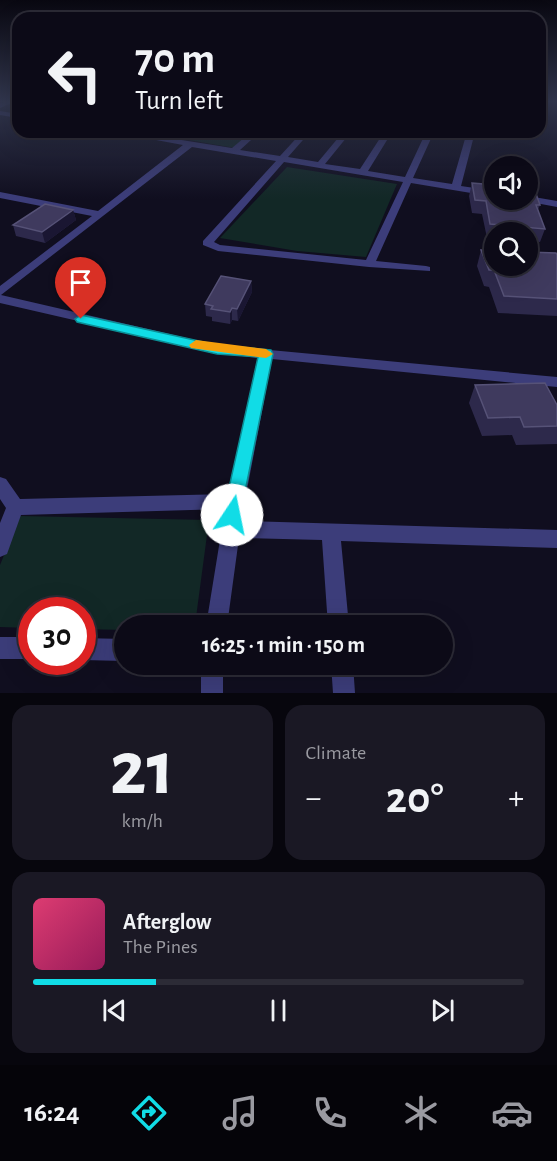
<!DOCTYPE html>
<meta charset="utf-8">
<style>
:root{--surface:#0c0a17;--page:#1a1824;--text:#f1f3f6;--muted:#9a9aa1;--line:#2c2b36;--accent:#11dce6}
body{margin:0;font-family:"Alegreya Sans",sans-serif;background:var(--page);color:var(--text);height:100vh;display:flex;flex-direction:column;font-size:22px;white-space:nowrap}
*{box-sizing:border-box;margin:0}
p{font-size:20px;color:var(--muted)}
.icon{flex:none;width:33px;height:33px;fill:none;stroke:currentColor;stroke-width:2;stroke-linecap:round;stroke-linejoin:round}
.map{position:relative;height:693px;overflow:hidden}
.details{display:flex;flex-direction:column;gap:12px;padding:12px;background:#07060d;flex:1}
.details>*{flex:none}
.hud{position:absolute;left:12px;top:12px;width:534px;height:126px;border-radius:18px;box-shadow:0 6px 24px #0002,0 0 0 2px var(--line);background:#0c0a17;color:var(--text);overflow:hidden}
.controls{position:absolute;left:484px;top:156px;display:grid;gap:12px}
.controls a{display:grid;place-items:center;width:54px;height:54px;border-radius:50%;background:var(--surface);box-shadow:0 6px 24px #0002,0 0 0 2px var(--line);font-size:30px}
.speed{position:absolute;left:18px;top:597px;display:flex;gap:12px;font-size:30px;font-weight:700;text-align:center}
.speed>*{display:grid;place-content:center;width:78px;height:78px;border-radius:50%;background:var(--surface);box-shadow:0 6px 24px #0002,0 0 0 2px var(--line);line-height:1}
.speed .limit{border:9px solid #d22;background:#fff;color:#111}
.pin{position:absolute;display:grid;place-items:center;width:51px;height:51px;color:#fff;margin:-62px -26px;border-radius:50% 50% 50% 0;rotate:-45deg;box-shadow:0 0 6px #0007}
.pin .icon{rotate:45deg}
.me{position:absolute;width:66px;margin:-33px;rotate:11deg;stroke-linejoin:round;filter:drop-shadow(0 0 4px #0008)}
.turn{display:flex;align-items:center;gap:21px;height:126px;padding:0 24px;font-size:27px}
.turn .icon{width:78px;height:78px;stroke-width:2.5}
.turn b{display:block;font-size:42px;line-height:51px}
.big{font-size:45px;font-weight:700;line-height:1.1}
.details .tile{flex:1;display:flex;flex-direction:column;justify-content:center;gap:9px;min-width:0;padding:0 21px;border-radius:18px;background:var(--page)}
.details .dial{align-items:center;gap:0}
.dial b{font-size:78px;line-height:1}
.song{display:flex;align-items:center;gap:18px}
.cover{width:72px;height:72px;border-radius:9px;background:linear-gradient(135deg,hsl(340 70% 55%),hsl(330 70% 35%))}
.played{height:6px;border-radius:3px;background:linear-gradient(90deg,var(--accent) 25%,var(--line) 25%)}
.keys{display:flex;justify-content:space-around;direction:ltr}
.heat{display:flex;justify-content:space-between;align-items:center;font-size:33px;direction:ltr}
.details .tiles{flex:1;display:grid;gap:12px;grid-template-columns:1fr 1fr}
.tile:last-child{grid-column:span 2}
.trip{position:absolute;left:114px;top:615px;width:339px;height:60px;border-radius:30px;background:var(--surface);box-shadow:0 6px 24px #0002,0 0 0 2px var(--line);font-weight:700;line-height:60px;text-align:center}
.tabs{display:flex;height:96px;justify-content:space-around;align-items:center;background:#050409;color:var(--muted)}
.tabs .icon{width:42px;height:42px}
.tabs .active{color:var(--accent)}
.tabs b{font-size:27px;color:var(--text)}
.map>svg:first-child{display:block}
</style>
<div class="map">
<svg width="557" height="693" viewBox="0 0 557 693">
<rect width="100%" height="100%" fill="#100e1f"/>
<path fill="#122826" d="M 194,132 L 253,132 L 235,148 L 183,139 Z
M 287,167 L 397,184 L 366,257 L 297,251 L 220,238 Z
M 20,516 L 209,520 L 195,625 L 124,626 L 124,630 L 83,629 L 82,610 L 32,610 L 31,628 L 0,627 L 0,565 Z"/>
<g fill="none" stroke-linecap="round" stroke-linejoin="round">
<path stroke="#3c3d7a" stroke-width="4" d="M 0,106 L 9,102"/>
<path fill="#3c3d7a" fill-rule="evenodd" d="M 0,111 L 18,114 L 18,118 L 0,115 Z
M 113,132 L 131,132 L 232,148 L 251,132 L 260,132 L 240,150 L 280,156 L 302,132 L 310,132 L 288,157 L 318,162 L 343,132 L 351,132 L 325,164 L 360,169 L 384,132 L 392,132 L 368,171 L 405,177 L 426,132 L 434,132 L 413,178 L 452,184 L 467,132 L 475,132 L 461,186 L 495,191 L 495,197 L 411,183 L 376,261 L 426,266 L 430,267 L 430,271 L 369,267 L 218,251 L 203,245 L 203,241 L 276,161 L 192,147 L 1,295 L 217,345 L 557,377 L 557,387 L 272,359 L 241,521 L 557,530 L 557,548 L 341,541 L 349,626 L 328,626 L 322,540 L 239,538 L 227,626 L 206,626 L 225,509 L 21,515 L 7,554 L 0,557 L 0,523 L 6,508 L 0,499 L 0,477 L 6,479 L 20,499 L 228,494 L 258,358 L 217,353 L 0,303 L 0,286 L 92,216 L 0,198 L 0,192 L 98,211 L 183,145 ZM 284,162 L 403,182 L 366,260 L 220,245 L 214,242 Z
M 528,196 L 557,201 L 557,207 L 525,201 L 524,200 L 528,200 Z
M 0,637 L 32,637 L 32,659 L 0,659 Z
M 82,638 L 124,639 L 124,661 L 82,660 Z
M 201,664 L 223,664 L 223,693 L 201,693 Z
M 331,664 L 353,664 L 355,693 L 333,693 Z"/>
</g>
<path fill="#2d294b" d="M 472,183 L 540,205 L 538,210 L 545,229 L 540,242 L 528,241 L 528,232 L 495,232 L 495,238 L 487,238 L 482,214 L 472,213 L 469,196 Z
M 73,210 L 76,220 L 45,243 L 16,236 L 13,225 Z
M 481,250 L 557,255 L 557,316 L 498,313 L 489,287 L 484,286 L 477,266 Z
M 251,281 L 252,292 L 238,321 L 232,320 L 230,324 L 212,321 L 212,317 L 206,316 L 205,304 Z
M 475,385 L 557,405 L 557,444 L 516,445 L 512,435 L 482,436 L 469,403 Z"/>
<path fill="#1a1632" d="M 73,210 L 76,220 L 45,243 L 42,232 Z
M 251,281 L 252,292 L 238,321 L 237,309 Z
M 232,308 L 232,320 L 230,324 L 230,312 Z"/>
<path fill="#3f3a5e" stroke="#565277" stroke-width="1.5" d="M 472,183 L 495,185 L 495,200 L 528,200 L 528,188 L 535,191 L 540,205 L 536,205 L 545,229 L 490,224 L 486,201 L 475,200 Z
M 45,204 L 73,210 L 42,232 L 13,225 Z
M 481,250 L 495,250 L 495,266 L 528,266 L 528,252 L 556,253 L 557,255 L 557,299 L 504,296 L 494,270 L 489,270 Z
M 221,276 L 251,281 L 237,309 L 232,308 L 230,312 L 211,309 L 213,306 L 205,304 Z
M 545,383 L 557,405 L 557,426 L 524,427 L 520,417 L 488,418 L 475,385 Z"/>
<linearGradient id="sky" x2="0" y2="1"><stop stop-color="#090811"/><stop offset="0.51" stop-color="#31364d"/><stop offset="1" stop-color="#31364d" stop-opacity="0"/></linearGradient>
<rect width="557" height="199" fill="url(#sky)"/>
<path fill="#11dce6" stroke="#0b8f96" stroke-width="1.5" d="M 81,315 L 217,345 L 271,350 L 273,354 L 239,521 L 232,523 L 226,521 L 223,515 L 258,357 L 217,354 L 77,322 L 75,319 Z"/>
<path fill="#f59e0b" d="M 196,340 L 266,349 L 273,354 L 266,358 L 191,348 L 189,345 Z"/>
</svg>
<div class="controls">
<a><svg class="icon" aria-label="sound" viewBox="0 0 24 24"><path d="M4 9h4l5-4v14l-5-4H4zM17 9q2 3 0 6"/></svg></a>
<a><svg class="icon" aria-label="search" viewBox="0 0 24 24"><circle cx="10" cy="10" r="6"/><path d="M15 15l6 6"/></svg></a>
</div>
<div class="speed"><div class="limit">30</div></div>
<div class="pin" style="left:81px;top:319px;background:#d93025"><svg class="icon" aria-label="arrive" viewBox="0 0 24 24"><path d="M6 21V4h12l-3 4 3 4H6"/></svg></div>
<svg class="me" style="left:232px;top:515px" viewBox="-20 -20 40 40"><circle r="19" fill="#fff"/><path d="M0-13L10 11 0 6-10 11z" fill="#11dce6"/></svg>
<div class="trip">16:25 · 1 min · 150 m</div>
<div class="hud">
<div class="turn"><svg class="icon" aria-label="left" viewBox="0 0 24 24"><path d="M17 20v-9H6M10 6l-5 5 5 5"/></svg><div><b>70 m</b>Turn left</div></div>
</div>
</div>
<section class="details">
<div class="tiles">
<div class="tile dial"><b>21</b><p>km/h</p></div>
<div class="tile"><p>Climate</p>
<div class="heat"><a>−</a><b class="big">20°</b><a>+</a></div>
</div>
<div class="tile">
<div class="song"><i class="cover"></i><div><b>Afterglow</b><p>The Pines</p></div></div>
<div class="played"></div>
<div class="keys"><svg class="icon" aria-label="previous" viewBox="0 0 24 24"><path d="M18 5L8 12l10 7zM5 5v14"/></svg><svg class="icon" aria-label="pause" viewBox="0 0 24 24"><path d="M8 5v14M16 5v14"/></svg><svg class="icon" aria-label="next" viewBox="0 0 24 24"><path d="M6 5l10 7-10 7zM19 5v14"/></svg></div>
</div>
</div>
</section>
<nav class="tabs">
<b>16:24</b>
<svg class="icon active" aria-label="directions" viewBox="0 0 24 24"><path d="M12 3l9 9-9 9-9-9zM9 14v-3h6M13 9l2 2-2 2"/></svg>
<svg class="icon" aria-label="music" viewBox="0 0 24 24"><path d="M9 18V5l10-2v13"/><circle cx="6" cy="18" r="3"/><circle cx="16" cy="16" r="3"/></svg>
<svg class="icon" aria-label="phone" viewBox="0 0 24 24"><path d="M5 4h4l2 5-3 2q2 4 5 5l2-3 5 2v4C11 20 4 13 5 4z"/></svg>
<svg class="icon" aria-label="climate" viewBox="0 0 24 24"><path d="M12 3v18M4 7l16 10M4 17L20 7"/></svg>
<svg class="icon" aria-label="car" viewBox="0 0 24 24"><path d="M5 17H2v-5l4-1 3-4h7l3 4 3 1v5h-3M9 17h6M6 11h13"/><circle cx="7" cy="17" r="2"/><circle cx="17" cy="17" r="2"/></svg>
</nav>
